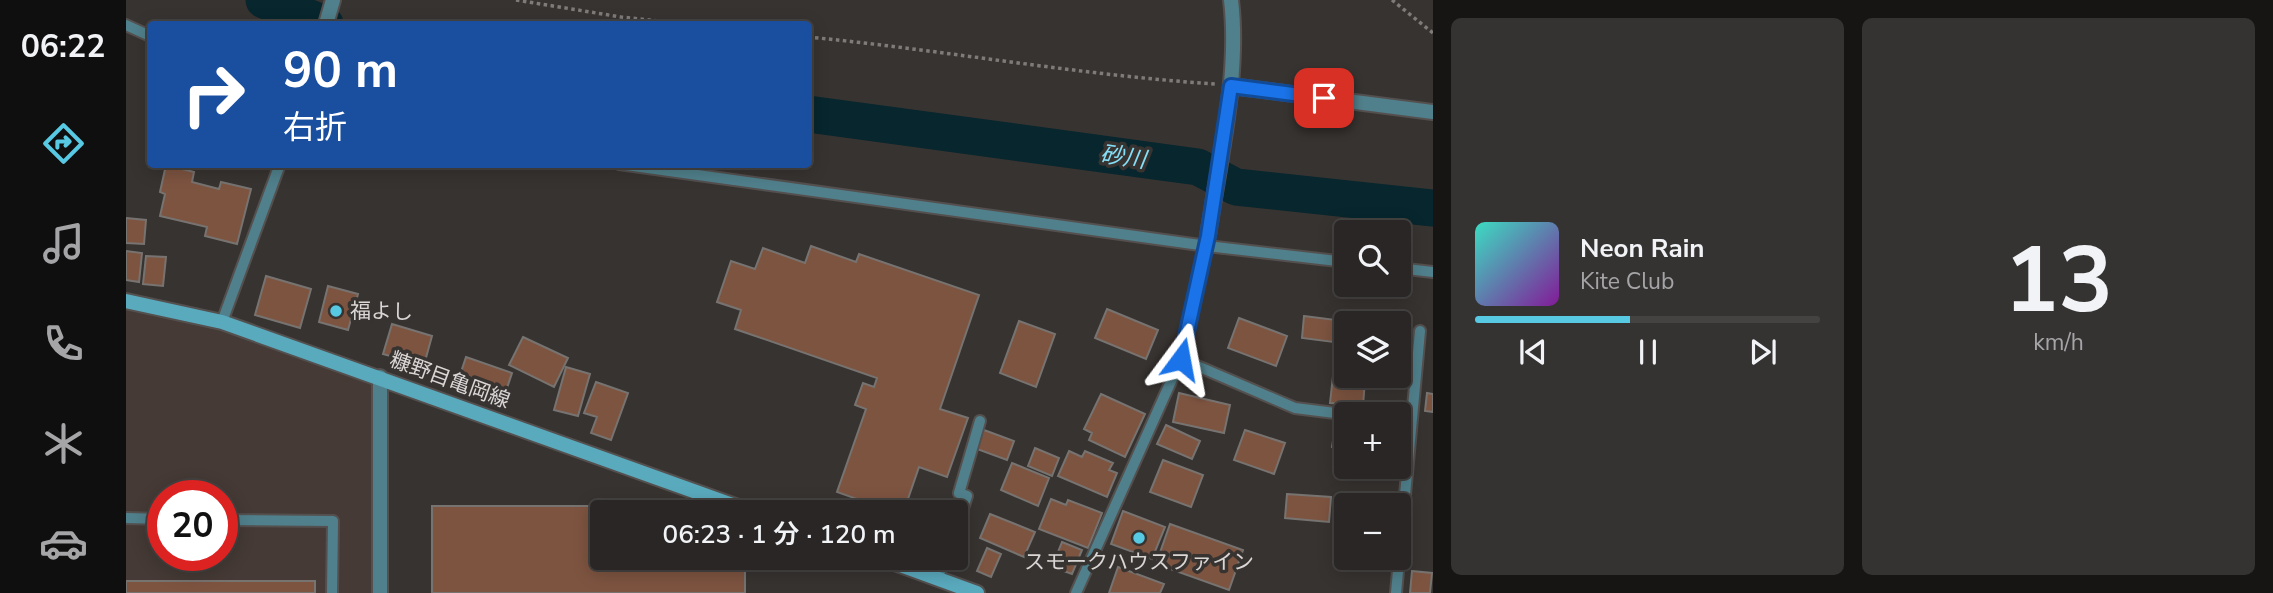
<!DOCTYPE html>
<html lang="ja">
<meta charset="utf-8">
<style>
:root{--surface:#292625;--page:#353232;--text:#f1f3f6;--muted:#a5a5a7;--line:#454342;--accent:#58c9e3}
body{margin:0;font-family:"Nunito Sans","Noto Sans JP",sans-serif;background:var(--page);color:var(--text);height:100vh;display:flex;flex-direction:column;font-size:26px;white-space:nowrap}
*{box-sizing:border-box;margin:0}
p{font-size:23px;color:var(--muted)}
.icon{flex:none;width:38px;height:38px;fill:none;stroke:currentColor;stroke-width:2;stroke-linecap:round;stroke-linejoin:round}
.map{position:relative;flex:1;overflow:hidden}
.drawer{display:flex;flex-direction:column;gap:18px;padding:18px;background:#171514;width:840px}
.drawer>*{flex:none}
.hud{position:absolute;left:21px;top:21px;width:665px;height:147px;border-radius:7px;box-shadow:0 4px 18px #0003,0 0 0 2px var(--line);background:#1a4fa0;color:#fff;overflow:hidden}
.fabs{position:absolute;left:1208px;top:220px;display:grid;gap:14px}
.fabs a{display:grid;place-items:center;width:77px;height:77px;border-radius:7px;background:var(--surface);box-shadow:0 4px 18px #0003,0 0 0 2px var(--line);font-size:35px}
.speed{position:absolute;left:21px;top:480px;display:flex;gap:14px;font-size:35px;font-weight:700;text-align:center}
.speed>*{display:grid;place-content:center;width:91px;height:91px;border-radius:50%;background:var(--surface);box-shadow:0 4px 18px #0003,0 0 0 2px var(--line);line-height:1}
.speed .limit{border:10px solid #d22;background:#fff;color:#111}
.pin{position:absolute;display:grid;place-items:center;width:60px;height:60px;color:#fff;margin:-30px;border-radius:14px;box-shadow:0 4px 10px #0006}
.me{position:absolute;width:77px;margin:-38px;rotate:13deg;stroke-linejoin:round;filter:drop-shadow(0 0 5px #0008)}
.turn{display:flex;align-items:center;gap:24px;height:147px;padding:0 21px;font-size:32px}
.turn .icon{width:91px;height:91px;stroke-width:2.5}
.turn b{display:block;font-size:49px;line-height:60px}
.drawer .card{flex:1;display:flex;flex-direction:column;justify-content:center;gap:10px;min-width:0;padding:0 24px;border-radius:10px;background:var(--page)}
.drawer .dial{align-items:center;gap:0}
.dial b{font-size:91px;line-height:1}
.song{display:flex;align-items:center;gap:21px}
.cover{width:84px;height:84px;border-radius:10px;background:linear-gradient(135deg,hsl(170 70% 55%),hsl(290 70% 35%))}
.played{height:7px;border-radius:4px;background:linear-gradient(90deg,var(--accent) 45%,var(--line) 45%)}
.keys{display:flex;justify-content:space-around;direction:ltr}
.drawer .tiles{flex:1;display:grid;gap:18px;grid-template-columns:repeat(2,1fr)}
.trip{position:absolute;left:464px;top:500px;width:378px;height:70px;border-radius:7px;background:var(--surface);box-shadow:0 4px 18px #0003,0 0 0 2px var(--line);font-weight:600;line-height:70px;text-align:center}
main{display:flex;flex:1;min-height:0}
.menu{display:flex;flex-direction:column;width:126px;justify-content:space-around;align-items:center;background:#100f0f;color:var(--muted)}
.menu .icon{width:49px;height:49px}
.menu .current{color:var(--accent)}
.menu b{font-size:32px;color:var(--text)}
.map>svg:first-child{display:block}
</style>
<main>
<nav class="menu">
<b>06:22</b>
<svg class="icon current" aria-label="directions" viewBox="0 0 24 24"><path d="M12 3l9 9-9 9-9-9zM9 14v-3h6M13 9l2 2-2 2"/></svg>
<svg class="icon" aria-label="music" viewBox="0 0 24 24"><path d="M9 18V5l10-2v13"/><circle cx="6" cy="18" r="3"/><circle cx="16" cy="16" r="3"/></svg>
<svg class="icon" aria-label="phone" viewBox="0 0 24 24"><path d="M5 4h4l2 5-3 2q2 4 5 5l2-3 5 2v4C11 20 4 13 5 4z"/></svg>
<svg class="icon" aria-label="climate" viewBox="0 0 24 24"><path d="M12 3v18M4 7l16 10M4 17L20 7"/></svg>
<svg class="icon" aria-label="car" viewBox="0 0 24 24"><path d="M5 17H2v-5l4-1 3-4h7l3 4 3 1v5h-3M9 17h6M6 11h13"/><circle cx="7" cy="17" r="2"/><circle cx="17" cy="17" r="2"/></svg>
</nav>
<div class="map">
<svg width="1307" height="593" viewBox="0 0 1307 593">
<rect width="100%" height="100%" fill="#373331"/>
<path fill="#453a35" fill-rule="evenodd" d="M 0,301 L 96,322 L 254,377 L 254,593 L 0,593 ZM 37,495 L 96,495 L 96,555 L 37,555 Z"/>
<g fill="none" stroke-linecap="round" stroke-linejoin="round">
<path stroke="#07262d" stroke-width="37" d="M 138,0 L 199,24
M 682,114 L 1072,167 L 1110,187 L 1307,208"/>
</g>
<path fill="#7d5440" stroke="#777370" stroke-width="2" d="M 40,165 L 68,172 L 66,182 L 93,189 L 95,182 L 125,189 L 111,244 L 79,236 L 81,227 L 34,216 L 39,194 L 34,192 Z
M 0,218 L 20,220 L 18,244 L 0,243 Z
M 685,246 L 730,262 L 733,254 L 853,295 L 814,409 L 842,418 L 821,477 L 793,467 L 782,499 L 807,508 L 805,513 L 770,513 L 711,492 L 740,409 L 729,405 L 737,383 L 748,387 L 751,378 L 609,329 L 615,310 L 591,302 L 605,261 L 629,269 L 637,248 L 679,263 Z
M 0,251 L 16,253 L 13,282 L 0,280 Z
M 20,256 L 40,257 L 37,286 L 17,284 Z
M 140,276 L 185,289 L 174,328 L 129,315 Z
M 202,286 L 232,294 L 222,330 L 193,322 Z
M 981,309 L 1032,330 L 1020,359 L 969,338 Z
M 1178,316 L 1218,321 L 1215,343 L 1176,338 Z
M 1113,318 L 1161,336 L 1150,366 L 1102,348 Z
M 893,321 L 929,334 L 910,387 L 874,373 Z
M 266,324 L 306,336 L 298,365 L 257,354 Z
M 397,337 L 442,358 L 428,387 L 383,365 Z
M 1272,342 L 1281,343 L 1278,378 L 1253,376 L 1272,376 Z
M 340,357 L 386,373 L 378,397 L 332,381 Z
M 440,367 L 464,374 L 452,416 L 428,410 Z
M 1207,376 L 1239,380 L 1237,406 L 1204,403 Z
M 470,382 L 502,393 L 485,440 L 465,433 L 471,417 L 458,413 Z
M 1053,393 L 1104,405 L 1098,433 L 1047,422 Z
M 1301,393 L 1307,394 L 1307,412 L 1299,411 Z
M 975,394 L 1019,414 L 999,457 L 963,440 L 966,433 L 958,429 Z
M 1040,425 L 1074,441 L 1066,459 L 1031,444 Z
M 1209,428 L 1220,429 L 1220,449 L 1206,447 Z
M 858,430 L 888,441 L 881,460 L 851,449 Z
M 1119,430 L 1159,443 L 1148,474 L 1108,460 Z
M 909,448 L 933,458 L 926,476 L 902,466 Z
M 943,451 L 956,457 L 959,451 L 987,463 L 983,470 L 991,473 L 981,497 L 932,476 Z
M 1037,460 L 1077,475 L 1065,507 L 1024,492 Z
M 886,463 L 923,478 L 912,506 L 875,490 Z
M 1161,494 L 1205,497 L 1203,522 L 1159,518 Z
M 1216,497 L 1249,500 L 1248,506 L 1220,506 L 1220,519 L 1214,518 Z
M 925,499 L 940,505 L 942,500 L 976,513 L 962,548 L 913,529 Z
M 306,506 L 506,506 L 520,513 L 476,513 L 476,558 L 615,558 L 619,560 L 619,593 L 306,593 Z
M 997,511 L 1039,527 L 1026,559 L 985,544 Z
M 864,514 L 909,532 L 898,557 L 854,538 Z
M 1044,524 L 1117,550 L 1103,590 L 1030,564 Z
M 936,542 L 956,550 L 946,574 L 926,567 Z
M 861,548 L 875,554 L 865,577 L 851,571 Z
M 992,567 L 1038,584 L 1034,593 L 983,593 Z
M 1286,571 L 1306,573 L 1304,593 L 1284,593 Z
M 0,581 L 189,581 L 189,593 L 0,593 Z"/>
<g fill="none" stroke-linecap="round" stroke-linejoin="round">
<defs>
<path id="lane" d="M 0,25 L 24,36
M 493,164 L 1081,246 L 1220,262
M 1272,268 L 1307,272
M 96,322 L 154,164
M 1055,359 L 1169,408 L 1225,415
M 0,518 L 37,519
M 96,520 L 207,521 L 206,593
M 830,529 L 841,496 L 833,493 L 854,421
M 811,579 L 819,558
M 950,593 L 1055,359 L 1082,240
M 1270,593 L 1294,331"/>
<path id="street" d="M 200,24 L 207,0
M 1105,86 L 1307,112
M 1082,236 C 1093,161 1114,75 1105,0
M 254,593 L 254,377"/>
<path id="secondary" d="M 0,301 L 96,322 L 629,513
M 755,558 L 851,593"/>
</defs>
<use href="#lane" stroke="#54504f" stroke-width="14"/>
<use href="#street" stroke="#54504f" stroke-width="18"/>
<use href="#secondary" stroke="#54504f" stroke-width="18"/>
<path stroke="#7e7b79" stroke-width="3.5" stroke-dasharray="3.5 3.5" stroke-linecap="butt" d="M 390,0 L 495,17 L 561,24
M 1266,0 L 1307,33
M 682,37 C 818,50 952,75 1089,84"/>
<use href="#lane" stroke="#50808c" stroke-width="10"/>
<use href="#street" stroke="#50808c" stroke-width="14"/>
<use href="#secondary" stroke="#5aaabe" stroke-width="14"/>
</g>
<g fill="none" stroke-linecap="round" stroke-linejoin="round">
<defs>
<path id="route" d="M 1055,359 L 1082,236 L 1105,86 L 1198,98"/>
</defs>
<use href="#route" stroke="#114b97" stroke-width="18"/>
<use href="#route" stroke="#1a73e8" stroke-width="12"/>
</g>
<g fill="#58c9e3" stroke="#373331" stroke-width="2.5">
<circle cx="210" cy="311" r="7"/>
<circle cx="1013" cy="538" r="7"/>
</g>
<g text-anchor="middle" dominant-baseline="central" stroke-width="7" stroke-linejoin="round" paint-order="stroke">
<g font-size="21" fill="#d9d6d5" stroke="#373331" text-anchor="start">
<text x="224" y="311">福よし</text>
<text x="1013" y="562" text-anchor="middle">スモークハウスファイン</text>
</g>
<g font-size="21" fill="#d9d6d5" stroke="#373331">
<text transform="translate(324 380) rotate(20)">糠野目亀岡線</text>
</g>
<g font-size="23" font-style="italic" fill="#85e0f7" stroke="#373331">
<text transform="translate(997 157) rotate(8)">砂川</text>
</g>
</g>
</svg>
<div class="fabs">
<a><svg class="icon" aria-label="search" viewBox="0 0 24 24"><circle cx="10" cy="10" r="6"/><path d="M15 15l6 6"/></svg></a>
<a><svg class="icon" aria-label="layers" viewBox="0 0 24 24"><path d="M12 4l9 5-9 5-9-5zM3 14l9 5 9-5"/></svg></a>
<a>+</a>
<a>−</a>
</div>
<div class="speed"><div class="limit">20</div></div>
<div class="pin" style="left:1198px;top:98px;background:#d93025"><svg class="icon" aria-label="arrive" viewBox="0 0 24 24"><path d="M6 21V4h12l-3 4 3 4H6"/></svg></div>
<svg class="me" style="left:1055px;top:359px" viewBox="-20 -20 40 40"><path d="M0-17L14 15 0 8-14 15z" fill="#1a73e8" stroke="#fff" stroke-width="4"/></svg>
<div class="trip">06:23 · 1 分 · 120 m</div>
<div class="hud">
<div class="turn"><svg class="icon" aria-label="right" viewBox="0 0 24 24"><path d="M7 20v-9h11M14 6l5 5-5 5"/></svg><div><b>90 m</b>右折</div></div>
</div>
</div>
<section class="drawer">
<div class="tiles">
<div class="card">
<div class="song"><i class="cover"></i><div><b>Neon Rain</b><p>Kite Club</p></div></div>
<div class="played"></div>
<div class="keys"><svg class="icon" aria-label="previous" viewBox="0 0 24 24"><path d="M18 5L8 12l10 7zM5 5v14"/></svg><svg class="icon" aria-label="pause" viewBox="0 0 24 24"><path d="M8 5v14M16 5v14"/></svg><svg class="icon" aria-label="next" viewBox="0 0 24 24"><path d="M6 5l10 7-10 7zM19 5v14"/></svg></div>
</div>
<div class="card dial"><b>13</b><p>km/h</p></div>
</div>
</section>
</main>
